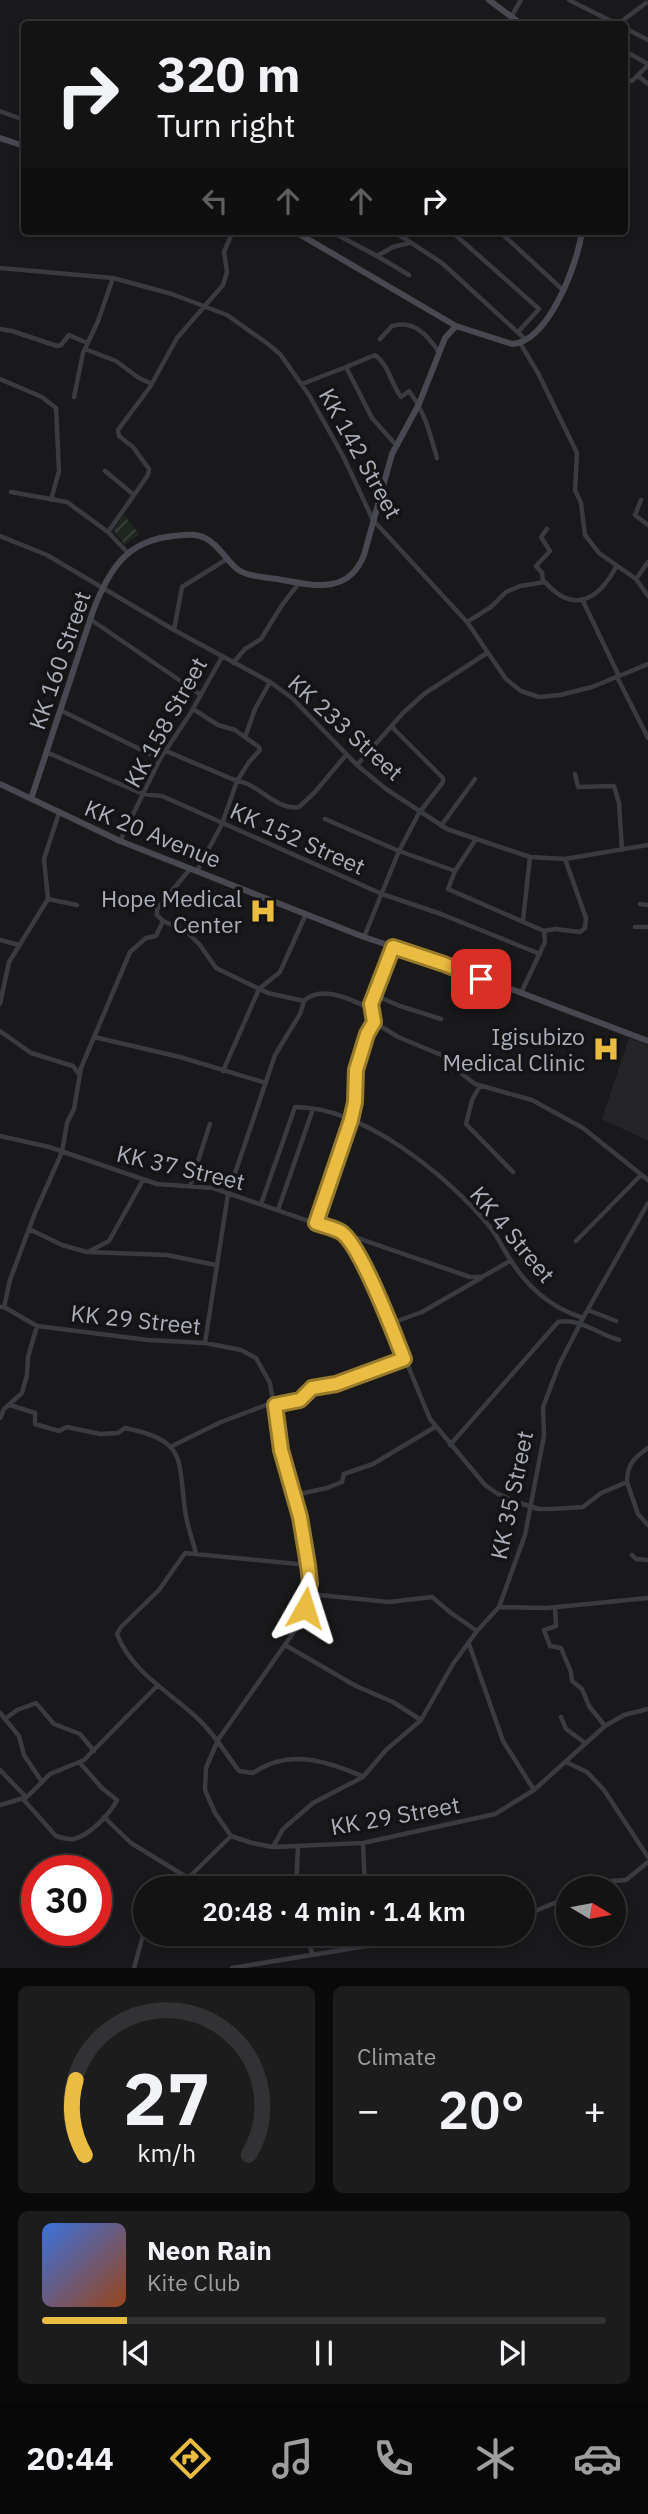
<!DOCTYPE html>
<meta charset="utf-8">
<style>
:root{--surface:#131314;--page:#1c1c1d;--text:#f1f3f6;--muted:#9d9ea0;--line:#323234;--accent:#eabd42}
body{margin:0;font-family:"IBM Plex Sans",sans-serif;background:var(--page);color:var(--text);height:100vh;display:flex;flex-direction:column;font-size:26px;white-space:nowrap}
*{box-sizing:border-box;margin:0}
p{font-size:23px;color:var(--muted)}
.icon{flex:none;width:38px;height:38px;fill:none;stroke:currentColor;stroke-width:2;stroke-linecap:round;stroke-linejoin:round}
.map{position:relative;height:1968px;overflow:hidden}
.side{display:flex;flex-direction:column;gap:18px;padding:18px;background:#0a0a0b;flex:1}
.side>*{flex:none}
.top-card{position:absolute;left:21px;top:21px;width:607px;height:214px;border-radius:7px;box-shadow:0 4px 10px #0003,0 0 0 2px var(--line);background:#131314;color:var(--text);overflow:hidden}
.needle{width:46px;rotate:100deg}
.fabs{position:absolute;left:556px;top:1876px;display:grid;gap:14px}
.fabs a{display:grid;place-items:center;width:70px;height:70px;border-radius:50%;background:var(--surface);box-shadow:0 4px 10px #0003,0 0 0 2px var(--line);font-size:35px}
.speed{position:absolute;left:21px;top:1855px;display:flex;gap:14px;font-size:35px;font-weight:700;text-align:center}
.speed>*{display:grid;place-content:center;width:91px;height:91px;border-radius:50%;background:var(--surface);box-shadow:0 4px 10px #0003,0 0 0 2px var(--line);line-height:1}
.speed .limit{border:10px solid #d22;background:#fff;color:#111}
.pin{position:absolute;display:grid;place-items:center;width:60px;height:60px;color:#fff;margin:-30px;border-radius:14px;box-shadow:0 4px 10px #0006}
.me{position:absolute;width:77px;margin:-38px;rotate:6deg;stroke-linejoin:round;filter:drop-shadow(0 0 5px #0008)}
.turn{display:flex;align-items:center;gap:24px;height:147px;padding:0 21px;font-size:32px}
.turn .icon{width:91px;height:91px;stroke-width:2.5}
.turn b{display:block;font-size:49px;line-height:60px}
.lanes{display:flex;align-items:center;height:66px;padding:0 21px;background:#0003;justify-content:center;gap:35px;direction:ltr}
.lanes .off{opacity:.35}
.big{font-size:52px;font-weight:600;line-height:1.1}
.side .widget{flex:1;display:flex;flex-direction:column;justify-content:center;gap:10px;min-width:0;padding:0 24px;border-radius:10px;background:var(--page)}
.side .dial{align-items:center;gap:0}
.dial svg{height:182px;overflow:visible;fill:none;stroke:var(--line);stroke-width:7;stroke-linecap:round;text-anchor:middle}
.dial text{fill:var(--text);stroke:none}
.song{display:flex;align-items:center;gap:21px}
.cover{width:84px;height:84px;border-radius:10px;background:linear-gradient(135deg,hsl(220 70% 55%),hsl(20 70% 35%))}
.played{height:7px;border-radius:4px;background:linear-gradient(90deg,var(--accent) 15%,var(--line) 15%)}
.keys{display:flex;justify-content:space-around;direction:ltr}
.heat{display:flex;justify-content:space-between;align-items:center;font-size:38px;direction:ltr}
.side .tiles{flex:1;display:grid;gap:18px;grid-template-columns:1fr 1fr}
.widget:last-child{grid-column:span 2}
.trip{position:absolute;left:133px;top:1876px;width:402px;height:70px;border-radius:35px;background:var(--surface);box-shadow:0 4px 10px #0003,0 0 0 2px var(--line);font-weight:600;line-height:70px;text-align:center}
.dock{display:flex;height:112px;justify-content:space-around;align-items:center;background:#080808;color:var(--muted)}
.dock .icon{width:49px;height:49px}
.dock .active{color:var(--accent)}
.dock b{font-size:32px;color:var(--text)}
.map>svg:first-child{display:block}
</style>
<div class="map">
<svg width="648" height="1968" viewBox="0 0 648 1968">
<defs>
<pattern id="garden-furrows" width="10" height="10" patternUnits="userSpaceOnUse" patternTransform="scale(1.75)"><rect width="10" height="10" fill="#1f2620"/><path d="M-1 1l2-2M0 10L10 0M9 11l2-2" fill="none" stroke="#3d433e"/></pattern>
</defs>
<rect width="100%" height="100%" fill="#19191b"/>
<path fill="#252528" d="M 629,1038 L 648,1045 L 648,1141 L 602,1119 Z"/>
<path fill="url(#garden-furrows)" d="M 124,515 L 139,534 L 125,545 L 113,530 Z"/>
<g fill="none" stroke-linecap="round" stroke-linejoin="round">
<path stroke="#3a3b40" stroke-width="4.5" d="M 569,0 L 617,24
M 511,17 L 521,0
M 618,24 L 646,3
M 625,28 L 648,40
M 625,51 L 648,64
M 638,76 L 648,84
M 625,79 L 632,81 L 648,65
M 0,111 L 24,120
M 330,231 L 377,256 L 393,247 L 409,243
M 393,231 L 442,263 L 525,339
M 451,231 L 539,309 L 518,332
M 499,231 L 563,290
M 377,256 L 409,275
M 0,268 L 113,278 L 172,294 L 227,315 L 268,344 L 280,354 L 309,395 L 343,456 L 373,520 L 467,622 L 506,679 L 521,691 L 539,697 L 560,695 L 592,687 L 648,664
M 0,329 L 12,331 L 57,346 L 61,345 L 69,335 L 87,343
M 380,339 L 392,326 C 414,319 428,336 439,352
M 520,343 L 538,373 L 577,453 L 575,490 L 581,503 L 585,535 L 599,553 L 636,579 L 648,596
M 85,349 L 116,361 L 139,378 L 152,384
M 346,367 L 375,355 C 389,365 391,384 401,397 L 409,391 C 425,412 430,434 437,458
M 0,379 L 42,397 L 56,408 L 59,471 L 51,500
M 302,384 L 346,367 L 372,418 L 396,445
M 74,397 L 83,353 L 98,321 L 113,278
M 105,471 L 134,495
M 11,492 L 67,502 L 108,532
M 641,500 L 635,515 L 648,525
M 0,536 L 47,555 L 174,630 L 270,682 L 292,698 L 357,765 L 386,789 L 447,829 L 530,857 L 565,859 L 648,845
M 128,553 L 108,532 L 148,475 L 149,469 L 133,447 L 119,436 L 118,430 L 150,387 L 177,338 L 223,285 L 227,272 L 224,252 L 233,231
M 636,579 L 648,562
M 543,582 L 542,573 L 536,566 L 550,551 L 541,537 L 547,529
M 582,599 L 619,676
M 90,619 L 201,695
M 467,622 L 491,607 L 506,592 L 520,586 L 545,582 C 574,615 599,599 616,567
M 174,630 L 182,587 L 227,559
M 233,663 L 245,649 L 261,639 L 282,605 L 299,583
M 617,677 L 648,738
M 193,709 L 218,725 L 235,730 L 259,747 L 260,750 L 249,762 L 237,781 C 258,783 276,811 299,807 L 315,792 L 346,755
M 60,710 L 160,759
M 245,737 L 255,709 L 270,682
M 166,751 L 237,781 L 222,824 L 197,871
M 46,752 L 143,794 L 162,796 L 382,894 L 441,914 L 540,954
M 357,765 L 403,713 L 424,694 L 487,653
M 575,774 L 578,787 L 614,786 L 619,803 L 622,850
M 325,819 L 399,851 L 455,871 L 476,839
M 441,826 L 475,779
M 120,841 L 160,759 L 190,714 L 222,657
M 455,871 L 448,889 L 544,931 L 555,929 L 580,932 L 585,928 L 586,918 L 565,859
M 48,899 L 77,905
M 640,904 L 648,905
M 163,921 L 186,931 L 200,945 L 216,968 L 268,993 L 304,1001 C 321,984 353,1000 371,1009
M 523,921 L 530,857
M 635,927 L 648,927
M 364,937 L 399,851 L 419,813 L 443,782 L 443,778 L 392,727
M 0,940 L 19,945
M 521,993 L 545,942 L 544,931
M 374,995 L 400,1006 L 441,1019
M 0,1004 L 9,962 L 48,899 L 44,859 L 59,813
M 374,1022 L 398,1037 L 451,1059 L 457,1070 L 475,1084 L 532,1100 L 583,1128 L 648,1180
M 0,1031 L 31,1053 L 73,1066 L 79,1074
M 94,1037 L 180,1057 L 266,1083
M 223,1071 L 259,989 L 280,972 L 306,914
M 480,1086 L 472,1100 L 466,1124 L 513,1172
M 0,1136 L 49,1147 L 157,1184 L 213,1188 L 470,1277 L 482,1277 L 510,1261
M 190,1186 L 210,1124
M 261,1204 L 295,1107 C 364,1107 449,1177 490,1227 C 498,1237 503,1249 510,1259 C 527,1287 552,1308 583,1318
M 278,1210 L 313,1109
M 316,1223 L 351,1120 L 356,1070 L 374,1022 L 371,1004 L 393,947
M 29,1229 L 62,1245 L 87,1252 L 167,1255 L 216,1265
M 343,1233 L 374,1284 L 430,1419 L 485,1485 L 498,1494 L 516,1502 L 539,1509 L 552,1509 L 583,1507 L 601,1493 L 627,1482 C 627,1464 634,1458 648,1448
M 576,1241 L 640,1176
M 88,1252 L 109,1241 L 143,1180
M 0,1307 L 4,1307 L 37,1326 L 148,1340 L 205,1343 L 241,1350 L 256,1358 L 270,1383 L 281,1450 L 301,1517 L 308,1565 L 309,1594 L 305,1608 L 296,1629 L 218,1740 L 206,1768 L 205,1790 L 215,1813 L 231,1836 L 252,1843 L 273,1847 L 363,1843 L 495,1814 L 534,1790 L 605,1726 L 624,1715 L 648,1709
M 4,1307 L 10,1280 L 35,1213 L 62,1152 L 67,1123 L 74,1109 L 81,1068 L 130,952 L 146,938 L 156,936 L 163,921 L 157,915 L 157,909 L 190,869
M 588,1310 L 616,1321
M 389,1324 L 422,1312 L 481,1278
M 205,1343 L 228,1194 L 275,1055 L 300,1014 L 304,1001
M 10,1405 L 35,1413 L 35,1424 L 59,1431 L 67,1427 L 100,1434 L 118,1433 L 125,1428 C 187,1440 178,1459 185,1510 C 187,1525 192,1539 196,1553
M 275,1405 L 300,1400 L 312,1388 L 336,1384 L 404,1359
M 0,1418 L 4,1409 L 22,1393 L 27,1375 L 28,1357 L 37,1326
M 450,1445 L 558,1322 C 579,1317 599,1335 619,1340
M 170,1447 L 221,1422 L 274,1402
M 627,1482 L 638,1514 L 648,1525
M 295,1495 L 327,1488 L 342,1482 L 344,1474 L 373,1464 L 435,1427
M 632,1555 L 636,1559 L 648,1560
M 308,1565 L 185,1553 L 159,1590 L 121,1627 L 117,1634 C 130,1670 168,1691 195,1716 C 213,1732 224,1751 239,1771 L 253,1773 C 289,1748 326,1761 362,1776
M 309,1594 L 389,1602 L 432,1597 L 451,1613 L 477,1631
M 499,1607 L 547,1608 L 648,1598
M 555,1607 L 556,1624 L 556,1626 L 544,1630 L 550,1646 L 561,1648 L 571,1672 L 572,1681 L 582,1689 L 589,1706 L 605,1726
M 469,1644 L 503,1741 L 534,1790
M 285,1645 L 356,1686 L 393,1702 L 421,1720
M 0,1713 L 19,1736 L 24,1755 L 42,1782
M 561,1717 L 566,1729 L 585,1743
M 5,1719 L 17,1710 L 36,1703 L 54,1724 L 80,1734 L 94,1751
M 566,1762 L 587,1772 L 604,1790 L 648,1857
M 0,1770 L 26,1797
M 23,1799 L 56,1836 C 62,1838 68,1840 74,1839 C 90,1835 110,1814 117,1800 L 102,1788 L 80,1763
M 0,1805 L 27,1797 L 50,1774 L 84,1760 L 158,1685
M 104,1817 L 131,1843 L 188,1878
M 363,1843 L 365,1888
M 273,1847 L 283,1829 L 313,1803 L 363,1777 L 386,1750 L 421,1720 L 453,1664 L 477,1631 L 499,1607 L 525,1535 L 544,1436 L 543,1407 L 559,1365 L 583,1318 L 648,1203
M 178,1888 L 231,1836
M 296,1888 L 298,1847
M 592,1888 L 610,1881 L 626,1880 L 648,1862
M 523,1916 L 569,1897
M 305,1934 L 313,1955
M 369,1934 L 370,1946
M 134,1968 L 145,1928
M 232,1968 L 440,1934"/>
<path stroke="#484950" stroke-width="6" d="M 489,0 L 521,24
M 0,138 L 24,146
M 294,231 L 456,326 L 512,344 C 549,342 578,262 582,231
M 0,784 L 120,841 L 364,937 L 445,964 L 648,1041
M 31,799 L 93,611 C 109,569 127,540 174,536 C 184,535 195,533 205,538 C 219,544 227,563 240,571 C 250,577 265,577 277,579 C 312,585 348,596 364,555 L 392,454 L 419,404 L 445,338 L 456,326"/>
</g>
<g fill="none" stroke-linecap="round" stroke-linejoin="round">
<defs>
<path id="route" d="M 305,1608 L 310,1583 L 308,1565 L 300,1517 L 281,1450 L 275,1405 L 300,1400 L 312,1388 L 336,1384 L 404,1359 C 394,1334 361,1245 341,1232 C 334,1228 324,1226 316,1223 L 351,1120 L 355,1102 L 356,1070 L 367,1034 L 374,1022 L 371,1004 L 393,947 L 444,964 L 481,979"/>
</defs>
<use href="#route" stroke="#987b2b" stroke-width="18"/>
<use href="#route" stroke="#eabd42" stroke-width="12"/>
</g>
<defs>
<symbol id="hospital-bare" viewBox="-9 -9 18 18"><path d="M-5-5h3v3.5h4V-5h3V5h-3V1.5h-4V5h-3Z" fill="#eabd42" stroke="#141416" stroke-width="2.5" paint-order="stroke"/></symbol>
</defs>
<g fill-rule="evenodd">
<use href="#hospital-bare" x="244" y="892" width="38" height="38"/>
<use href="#hospital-bare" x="587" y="1030" width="38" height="38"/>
</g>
<g text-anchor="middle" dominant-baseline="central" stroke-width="7" stroke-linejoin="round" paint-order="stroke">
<g font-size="23" fill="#acafba" stroke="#141416">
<text transform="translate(361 453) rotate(61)">KK 142 Street</text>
<text transform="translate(59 660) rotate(-71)">KK 160 Street</text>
<text transform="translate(165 722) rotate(-61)">KK 158 Street</text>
<text transform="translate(346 727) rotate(42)">KK 233 Street</text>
<text transform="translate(153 833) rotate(22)">KK 20 Avenue</text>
<text transform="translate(298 838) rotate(24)">KK 152 Street</text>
<text transform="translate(181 1167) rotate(13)">KK 37 Street</text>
<text transform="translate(513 1234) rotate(50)">KK 4 Street</text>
<text transform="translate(136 1319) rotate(6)">KK 29 Street</text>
<text transform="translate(511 1495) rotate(-78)">KK 35 Street</text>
<text transform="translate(395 1815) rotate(-10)">KK 29 Street</text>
</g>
<g font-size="23" fill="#acafba" stroke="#141416" text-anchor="end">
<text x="242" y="898">Hope Medical<tspan x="242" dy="26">Center</tspan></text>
<text x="585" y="1036">Igisubizo<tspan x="585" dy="26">Medical Clinic</tspan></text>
</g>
</g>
</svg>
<div class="fabs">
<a><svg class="needle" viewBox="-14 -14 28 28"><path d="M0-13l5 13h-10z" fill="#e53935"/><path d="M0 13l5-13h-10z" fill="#9d9ea0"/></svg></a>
</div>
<div class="speed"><div class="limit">30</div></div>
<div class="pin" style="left:481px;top:979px;background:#d93025"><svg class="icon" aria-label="arrive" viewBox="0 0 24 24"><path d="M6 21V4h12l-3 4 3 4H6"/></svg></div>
<svg class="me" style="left:305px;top:1608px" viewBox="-20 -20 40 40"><path d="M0-17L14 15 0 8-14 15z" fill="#eabd42" stroke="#fff" stroke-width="4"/></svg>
<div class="trip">20:48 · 4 min · 1.4 km</div>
<div class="top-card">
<div class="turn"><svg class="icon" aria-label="right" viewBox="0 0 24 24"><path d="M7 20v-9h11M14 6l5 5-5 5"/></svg><div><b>320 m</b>Turn right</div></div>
<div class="lanes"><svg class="icon off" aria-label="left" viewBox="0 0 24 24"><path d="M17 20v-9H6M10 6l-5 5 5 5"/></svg><svg class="icon off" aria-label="ahead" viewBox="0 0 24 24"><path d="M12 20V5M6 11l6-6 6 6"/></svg><svg class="icon off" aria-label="ahead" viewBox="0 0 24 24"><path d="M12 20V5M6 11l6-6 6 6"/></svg><svg class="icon" aria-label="right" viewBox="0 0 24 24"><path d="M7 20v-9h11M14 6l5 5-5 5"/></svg></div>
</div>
</div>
<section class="side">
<div class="tiles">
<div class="widget dial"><svg viewBox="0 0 100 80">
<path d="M14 69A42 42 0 1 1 86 69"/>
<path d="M14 69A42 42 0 0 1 10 36" stroke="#eabd42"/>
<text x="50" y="56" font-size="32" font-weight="700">27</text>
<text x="50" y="72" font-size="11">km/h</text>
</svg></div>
<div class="widget"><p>Climate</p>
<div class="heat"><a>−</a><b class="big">20°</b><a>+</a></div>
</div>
<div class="widget">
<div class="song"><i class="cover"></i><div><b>Neon Rain</b><p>Kite Club</p></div></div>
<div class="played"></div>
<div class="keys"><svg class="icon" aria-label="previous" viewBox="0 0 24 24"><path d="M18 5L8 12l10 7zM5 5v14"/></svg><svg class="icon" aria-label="pause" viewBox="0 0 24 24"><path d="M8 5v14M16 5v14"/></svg><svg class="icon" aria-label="next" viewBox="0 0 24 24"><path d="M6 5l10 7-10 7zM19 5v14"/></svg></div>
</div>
</div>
</section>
<nav class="dock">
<b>20:44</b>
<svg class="icon active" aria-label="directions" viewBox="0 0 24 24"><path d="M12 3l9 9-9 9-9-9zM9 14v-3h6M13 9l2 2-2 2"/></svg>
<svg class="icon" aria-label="music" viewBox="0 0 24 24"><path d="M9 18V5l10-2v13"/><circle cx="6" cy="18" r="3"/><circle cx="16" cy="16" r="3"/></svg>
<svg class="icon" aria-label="phone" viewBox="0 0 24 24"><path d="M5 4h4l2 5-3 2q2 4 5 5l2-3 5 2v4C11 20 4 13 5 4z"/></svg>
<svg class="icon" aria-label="climate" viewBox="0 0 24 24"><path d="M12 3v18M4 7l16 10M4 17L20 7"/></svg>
<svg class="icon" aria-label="car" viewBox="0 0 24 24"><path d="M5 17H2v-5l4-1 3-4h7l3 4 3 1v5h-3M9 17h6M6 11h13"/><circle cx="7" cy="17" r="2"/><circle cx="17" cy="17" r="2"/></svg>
</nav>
